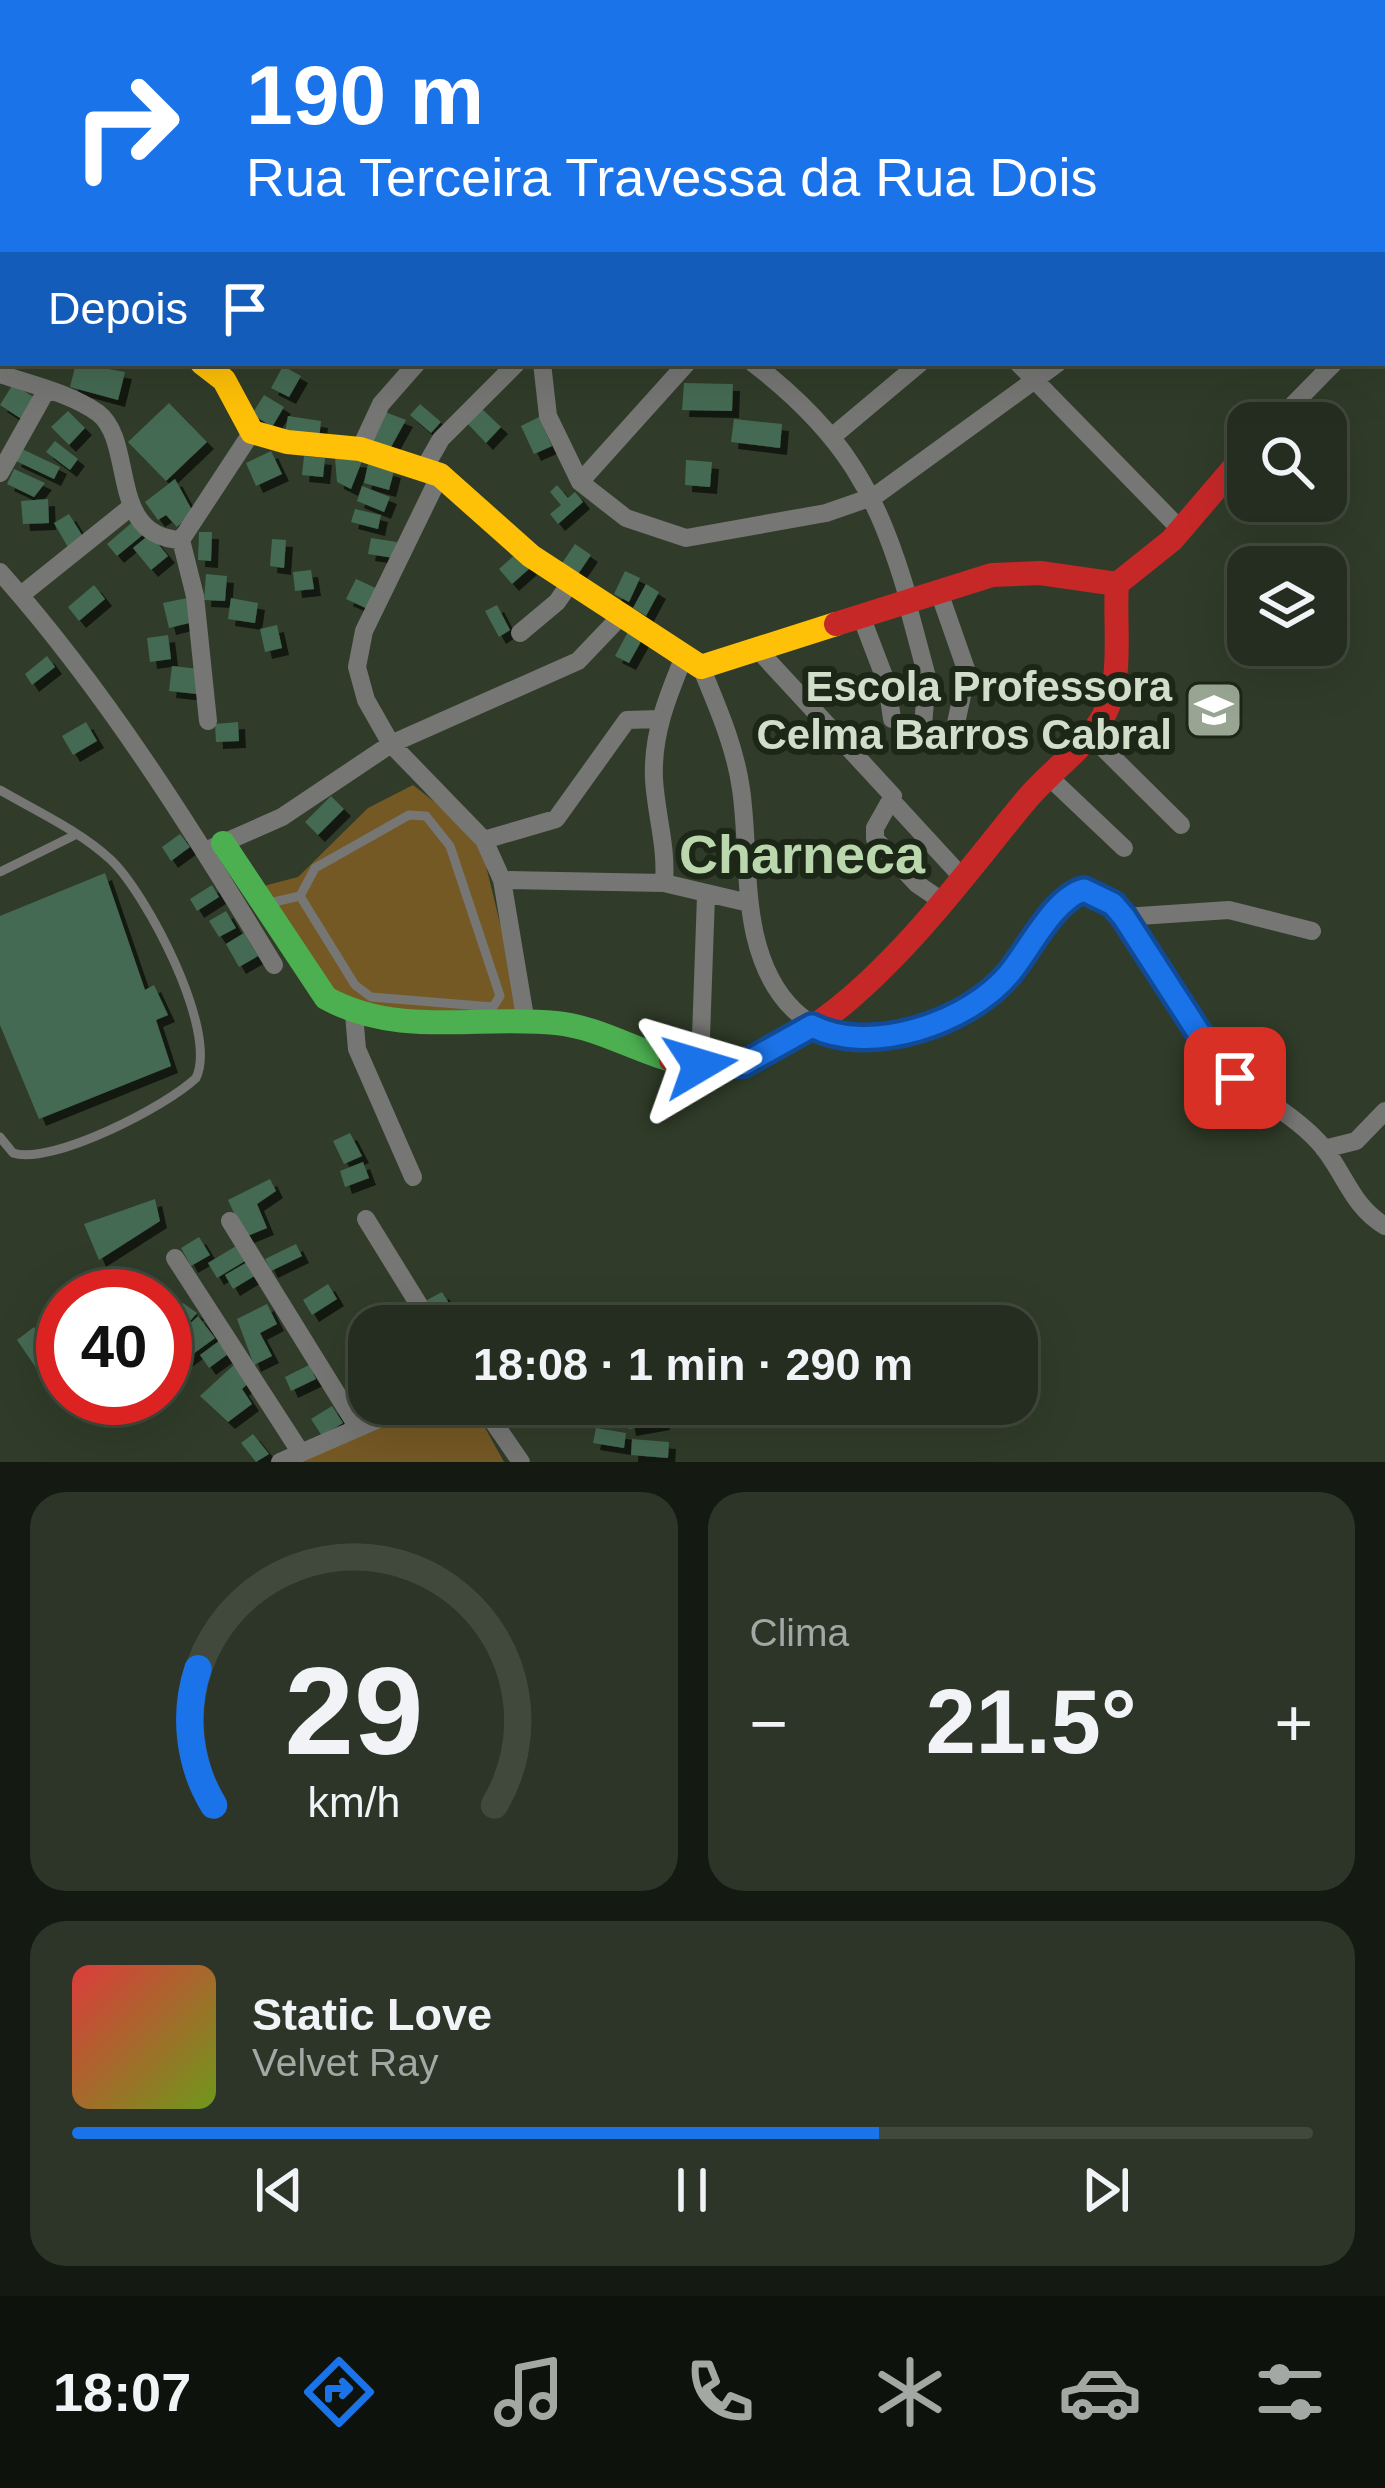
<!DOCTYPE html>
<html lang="pt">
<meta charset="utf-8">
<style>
:root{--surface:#242d1f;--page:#2c3528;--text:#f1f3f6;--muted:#a3a8a4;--line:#41493d;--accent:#1a73e8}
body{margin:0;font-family:Helvetica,sans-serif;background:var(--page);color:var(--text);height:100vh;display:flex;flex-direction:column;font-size:45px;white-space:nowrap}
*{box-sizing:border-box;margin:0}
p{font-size:39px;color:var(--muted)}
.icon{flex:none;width:66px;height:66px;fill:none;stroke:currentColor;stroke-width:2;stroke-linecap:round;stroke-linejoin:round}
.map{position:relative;height:1462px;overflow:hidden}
.drawer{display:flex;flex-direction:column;gap:30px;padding:30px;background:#141911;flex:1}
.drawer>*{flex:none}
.banner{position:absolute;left:0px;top:0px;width:1386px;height:366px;box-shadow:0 12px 48px #0002,0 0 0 3px var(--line);background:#1a73e8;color:#fff;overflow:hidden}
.tools{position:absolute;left:1227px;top:402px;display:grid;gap:24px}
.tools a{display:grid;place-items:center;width:120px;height:120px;border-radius:24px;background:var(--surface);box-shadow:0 12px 48px #0002,0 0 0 3px var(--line);font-size:60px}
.speed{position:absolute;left:36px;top:1269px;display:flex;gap:24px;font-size:60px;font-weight:700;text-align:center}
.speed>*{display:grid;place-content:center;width:156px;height:156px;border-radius:50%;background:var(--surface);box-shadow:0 12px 48px #0002,0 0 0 3px var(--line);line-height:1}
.speed .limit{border:18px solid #d22;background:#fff;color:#111}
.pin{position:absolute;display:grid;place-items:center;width:102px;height:102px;color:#fff;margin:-51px;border-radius:24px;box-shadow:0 6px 18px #0006}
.me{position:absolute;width:132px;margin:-66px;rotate:83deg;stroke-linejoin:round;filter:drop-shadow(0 0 9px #0008)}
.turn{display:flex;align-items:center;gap:42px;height:252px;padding:0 48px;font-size:54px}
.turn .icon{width:156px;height:156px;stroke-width:2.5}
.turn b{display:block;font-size:84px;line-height:102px}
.then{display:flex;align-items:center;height:114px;padding:0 48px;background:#0003;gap:24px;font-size:45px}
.big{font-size:90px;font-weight:600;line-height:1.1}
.drawer .tile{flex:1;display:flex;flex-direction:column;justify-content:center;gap:18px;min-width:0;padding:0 42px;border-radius:36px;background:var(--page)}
.drawer .dial{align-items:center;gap:0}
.dial svg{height:312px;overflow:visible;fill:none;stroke:var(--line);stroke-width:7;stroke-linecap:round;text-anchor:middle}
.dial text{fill:var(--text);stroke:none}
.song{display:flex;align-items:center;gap:36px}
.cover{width:144px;height:144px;border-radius:18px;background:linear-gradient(135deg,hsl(0 70% 55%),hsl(80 70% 35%))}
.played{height:12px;border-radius:6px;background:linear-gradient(90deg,var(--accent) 65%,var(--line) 65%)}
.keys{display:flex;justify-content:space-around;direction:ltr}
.heat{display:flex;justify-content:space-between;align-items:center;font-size:66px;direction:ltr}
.drawer .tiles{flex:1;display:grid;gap:30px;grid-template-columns:1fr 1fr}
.tile:last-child{grid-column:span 2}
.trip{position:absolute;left:348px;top:1305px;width:690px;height:120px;border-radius:36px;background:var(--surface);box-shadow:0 12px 48px #0002,0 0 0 3px var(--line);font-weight:600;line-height:120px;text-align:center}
.menu{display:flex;height:192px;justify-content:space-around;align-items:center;background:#0e120c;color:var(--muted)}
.menu .icon{width:84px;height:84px}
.menu .current{color:var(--accent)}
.menu b{font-size:54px;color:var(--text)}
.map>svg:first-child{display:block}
</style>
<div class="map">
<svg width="1385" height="1462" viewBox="0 0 1385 1462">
<defs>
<filter id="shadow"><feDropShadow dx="7" dy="7" stdDeviation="0" flood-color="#0009"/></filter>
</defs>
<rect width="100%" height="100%" fill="#303c29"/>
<path fill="#755925" d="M 413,785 L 479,837 L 523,1018 L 374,1009 L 327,998 L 256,888 L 298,877 L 368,808 Z
M 422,1404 L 472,1404 L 504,1462 L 288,1462 Z"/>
<path fill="#446a52" filter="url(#shadow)" d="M 76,363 L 125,372 L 118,400 L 70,387 Z
M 283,366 L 301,376 L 289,397 L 271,388 Z
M 684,383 L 733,384 L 732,411 L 682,410 Z
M 13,384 L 35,398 L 23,420 L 0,405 Z
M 264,395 L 284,407 L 272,427 L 252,414 Z
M 169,403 L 207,442 L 166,481 L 128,442 Z
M 420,404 L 441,422 L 431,433 L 410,415 Z
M 482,409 L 501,427 L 486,443 L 467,423 Z
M 380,410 L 406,420 L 391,447 L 372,444 Z
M 68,411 L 85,428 L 69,445 L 51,427 Z
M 288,416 L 321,421 L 319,439 L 285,433 Z
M 539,417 L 552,446 L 534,454 L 521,426 Z
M 734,419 L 782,424 L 780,448 L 731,442 Z
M 55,441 L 78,459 L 70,470 L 46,452 Z
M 20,448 L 60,467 L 54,479 L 14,460 Z
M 271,451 L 282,474 L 256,486 L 246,463 Z
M 304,456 L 325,458 L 323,477 L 302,475 Z
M 335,458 L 362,461 L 351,489 L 337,482 Z
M 686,460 L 712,462 L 710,487 L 685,485 Z
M 368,464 L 394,471 L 389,490 L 364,483 Z
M 14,469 L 45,483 L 34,497 L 7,484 Z
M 175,479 L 193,512 L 177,527 L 166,515 L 158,520 L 145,502 Z
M 557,485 L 568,498 L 575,492 L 583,502 L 558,524 L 550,514 L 561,505 L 550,492 Z
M 362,486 L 390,497 L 384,512 L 357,501 Z
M 48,499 L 49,523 L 23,524 L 21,501 Z
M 355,509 L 381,515 L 378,529 L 351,522 Z
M 69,514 L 85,540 L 69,549 L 54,523 Z
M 135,520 L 145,533 L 117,556 L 107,544 Z
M 199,532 L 212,532 L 211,561 L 198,560 Z
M 150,534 L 168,556 L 151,570 L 133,548 Z
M 371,538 L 397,542 L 394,558 L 368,554 Z
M 272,539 L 286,540 L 284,568 L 270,566 Z
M 575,544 L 591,555 L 574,580 L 558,569 Z
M 517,553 L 530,568 L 512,584 L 499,569 Z
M 311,570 L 314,589 L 295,591 L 293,572 Z
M 625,571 L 640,578 L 629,602 L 614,594 Z
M 206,574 L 227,576 L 225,601 L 204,600 Z
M 356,579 L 380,590 L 370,610 L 346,599 Z
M 646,584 L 659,592 L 646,616 L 633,608 Z
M 94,585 L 105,599 L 79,621 L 68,607 Z
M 192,597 L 197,621 L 169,628 L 163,603 Z
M 231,598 L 258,603 L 255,623 L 228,619 Z
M 497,605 L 510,630 L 499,637 L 485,611 Z
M 277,625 L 282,648 L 265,652 L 260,629 Z
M 629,630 L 643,638 L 629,663 L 615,656 Z
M 168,635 L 171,659 L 150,662 L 147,638 Z
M 47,656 L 55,667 L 32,685 L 25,674 Z
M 172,666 L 200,669 L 197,694 L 169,691 Z
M 86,722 L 97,741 L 73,755 L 62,736 Z
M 238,722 L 239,741 L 216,742 L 215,724 Z
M 331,796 L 344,809 L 318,835 L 305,822 Z
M 180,834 L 190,847 L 171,861 L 162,847 Z
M 105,873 L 145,990 L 154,985 L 168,1015 L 156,1020 L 171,1066 L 39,1119 L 0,1025 L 0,916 Z
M 212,885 L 219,897 L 197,911 L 190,899 Z
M 226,911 L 236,928 L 219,937 L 209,921 Z
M 244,933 L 258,956 L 239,967 L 226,944 Z
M 350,1133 L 362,1156 L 344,1164 L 333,1141 Z
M 363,1162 L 369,1178 L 345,1187 L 340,1171 Z
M 270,1179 L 276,1191 L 257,1204 L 267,1228 L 245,1237 L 228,1200 Z
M 155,1199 L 160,1221 L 99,1260 L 84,1224 Z
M 199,1237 L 210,1255 L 191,1266 L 181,1248 Z
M 296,1244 L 302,1256 L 271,1271 L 265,1259 Z
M 236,1246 L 245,1261 L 217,1278 L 208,1263 Z
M 249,1261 L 256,1275 L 233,1289 L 225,1275 Z
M 328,1284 L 337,1299 L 312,1315 L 303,1300 Z
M 442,1292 L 461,1323 L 455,1326 L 440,1326 L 427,1300 Z
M 183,1303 L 197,1313 L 180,1333 L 198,1316 L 215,1338 L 185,1360 L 166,1325 Z
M 267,1304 L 277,1324 L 260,1333 L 272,1356 L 254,1365 L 237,1319 Z
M 34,1327 L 54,1360 L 39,1372 L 17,1340 Z
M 219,1341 L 228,1354 L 209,1368 L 200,1355 Z
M 236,1363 L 252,1380 L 242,1389 L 252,1404 L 228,1422 L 200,1396 Z
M 309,1365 L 316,1379 L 291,1391 L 285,1377 Z
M 660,1405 L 663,1423 L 629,1429 L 626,1411 Z
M 332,1406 L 343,1423 L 322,1436 L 311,1419 Z
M 596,1428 L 626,1433 L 624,1448 L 593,1443 Z
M 253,1434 L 269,1454 L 256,1462 L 241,1443 Z
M 632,1439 L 669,1442 L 668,1458 L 631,1455 Z"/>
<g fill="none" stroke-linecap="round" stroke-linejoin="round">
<path stroke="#767675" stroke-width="9" d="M 0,790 C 36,811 80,831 111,860 C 146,893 219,1031 196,1078 C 167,1106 51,1166 13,1153 L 0,1137
M 409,815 L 426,816 L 450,846 L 500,996 L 493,1007 L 371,997 L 355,985 L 300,896 L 315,868 Z
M 0,872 L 75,835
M 265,904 L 300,896"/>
<path stroke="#767675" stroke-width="18" d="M 92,0 L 97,3
M 271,0 L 277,3
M 553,0 L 553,3
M 911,0 L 911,3
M 1017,0 L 1017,3
M 1065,0 L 1105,3
M 1214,0 L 1215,3
M 1349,3 L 1350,0
M 0,91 L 3,96
M 1383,106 L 1385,104
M 0,195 L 3,195
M 0,291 L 3,293
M 1383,335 L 1385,337
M 542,363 L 548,416 L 580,482 L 626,518 L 686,538 L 826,513 L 875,496 L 1058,363
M 753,363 C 844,433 878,493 909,601
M 1018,363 L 1181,530
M 0,374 C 30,384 72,394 98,413 C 136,442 107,537 181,540 L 252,432
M 1275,423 L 1334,363
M 833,436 L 920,363
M 360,449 L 381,404 L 417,363
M 425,467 L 441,439 L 517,363
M 0,473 L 46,391
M 440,475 L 364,631 L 357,667 L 366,700 L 391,744 L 484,840 L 502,880 L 526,1023
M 580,482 L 687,363
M 181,540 L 195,596 L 208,721
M 0,572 C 105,690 192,829 274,965
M 939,592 L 967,672 L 955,728
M 21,595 L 132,506
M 907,602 L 927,677 L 922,738
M 861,616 L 887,684 L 892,719
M 520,633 L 557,602 L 571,582
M 760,652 L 893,796 L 875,828 L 875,839 L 917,884 L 942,901
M 701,667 C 717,706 735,746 741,789 C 748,837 744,886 755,935 C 786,1069 909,1058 998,985 C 1026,962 1044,927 1068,900 L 1077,891 C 1128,890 1181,1002 1205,1042 C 1233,1089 1289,1106 1323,1147 C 1346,1176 1352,1206 1385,1226
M 1088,733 L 1181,825
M 1047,775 L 1124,848
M 893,802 L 962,877
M 484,840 L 556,819 L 627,720 L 659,719
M 205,851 L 282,817 L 391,744 L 578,661 L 621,616
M 502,880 L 664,883 L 749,903
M 664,883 C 667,846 656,815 654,779 C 652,735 667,698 683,659
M 1124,917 L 1229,910 L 1312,931
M 354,1014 L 357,1049 L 413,1177
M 700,1065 L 706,896
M 1324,1149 L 1356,1141 L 1385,1111
M 366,1219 L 432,1326
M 230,1221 L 358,1428
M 175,1258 L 301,1453
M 481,1404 L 521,1462
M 280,1462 L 413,1404"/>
<path stroke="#4caf50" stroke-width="24" d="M 16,3 L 19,0
M 223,843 L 326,998 C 399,1038 477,1015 556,1023 C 597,1027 632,1049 671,1060"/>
<path stroke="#ffc107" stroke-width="24" d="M 202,363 L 224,380 L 252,432 L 287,442 L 360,449 L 440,475 L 531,556 L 701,667 L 836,624"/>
<path stroke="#c62828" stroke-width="24" d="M 0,19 L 3,16
M 836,624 L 992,575 L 1040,573 L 1117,584 L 1172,540 L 1248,451
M 671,1060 C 809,1100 950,890 1027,799 C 1050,771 1091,744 1106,711 C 1123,676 1114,622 1117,584"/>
</g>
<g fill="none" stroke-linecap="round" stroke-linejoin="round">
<defs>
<path id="route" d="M 700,1065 L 744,1064 L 812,1026 C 870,1056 968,1023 1009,974 C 1029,950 1054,898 1084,890 L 1113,904 L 1124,917 L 1208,1047 L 1235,1078"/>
</defs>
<use href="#route" stroke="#114b97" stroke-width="30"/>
<use href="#route" stroke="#1a73e8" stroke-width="21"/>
</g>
<defs>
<symbol id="school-square" viewBox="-11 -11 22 22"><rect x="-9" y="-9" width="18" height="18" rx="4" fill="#98a592" stroke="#1d2718"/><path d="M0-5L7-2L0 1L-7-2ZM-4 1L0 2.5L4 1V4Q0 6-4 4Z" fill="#fff"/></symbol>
</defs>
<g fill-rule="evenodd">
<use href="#school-square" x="1181" y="677" width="66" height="66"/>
</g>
<g text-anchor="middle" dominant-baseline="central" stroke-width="12" stroke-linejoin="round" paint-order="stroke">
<g font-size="42" font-weight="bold" fill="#d0deca" stroke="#1d2718" text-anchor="end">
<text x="1172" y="686">Escola Professora<tspan x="1172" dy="48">Celma Barros Cabral</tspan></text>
</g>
<g font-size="54" font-weight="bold" fill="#bad7ae" stroke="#1d2718">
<text x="802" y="854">Charneca</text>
</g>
</g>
</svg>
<div class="tools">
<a><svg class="icon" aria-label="search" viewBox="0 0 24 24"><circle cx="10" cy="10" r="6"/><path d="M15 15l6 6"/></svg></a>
<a><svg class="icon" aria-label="layers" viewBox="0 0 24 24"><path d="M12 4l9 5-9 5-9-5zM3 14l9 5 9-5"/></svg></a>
</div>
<div class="speed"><div class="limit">40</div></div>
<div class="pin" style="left:1235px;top:1078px;background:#d93025"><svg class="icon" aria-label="arrive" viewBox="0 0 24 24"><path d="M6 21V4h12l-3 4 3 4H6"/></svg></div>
<svg class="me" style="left:700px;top:1065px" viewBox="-20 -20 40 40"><path d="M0-17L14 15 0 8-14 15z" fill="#1a73e8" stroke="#fff" stroke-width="4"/></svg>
<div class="trip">18:08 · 1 min · 290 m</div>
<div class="banner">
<div class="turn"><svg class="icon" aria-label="right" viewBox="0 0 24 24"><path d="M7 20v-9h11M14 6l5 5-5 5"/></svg><div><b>190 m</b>Rua Terceira Travessa da Rua Dois</div></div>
<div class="then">Depois<svg class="icon" aria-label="arrive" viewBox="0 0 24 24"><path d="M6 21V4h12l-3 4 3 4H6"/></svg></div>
</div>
</div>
<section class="drawer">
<div class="tiles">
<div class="tile dial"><svg viewBox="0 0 100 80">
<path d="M14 69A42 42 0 1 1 86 69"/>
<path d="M14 69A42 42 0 0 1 10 34" stroke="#1a73e8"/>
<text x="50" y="56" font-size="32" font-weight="700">29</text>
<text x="50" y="72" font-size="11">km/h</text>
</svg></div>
<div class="tile"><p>Clima</p>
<div class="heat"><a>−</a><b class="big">21.5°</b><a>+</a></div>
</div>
<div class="tile">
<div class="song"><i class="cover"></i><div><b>Static Love</b><p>Velvet Ray</p></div></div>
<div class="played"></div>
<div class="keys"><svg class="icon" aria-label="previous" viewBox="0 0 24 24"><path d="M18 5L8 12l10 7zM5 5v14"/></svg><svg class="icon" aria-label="pause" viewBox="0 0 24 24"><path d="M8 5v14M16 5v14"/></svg><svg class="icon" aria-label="next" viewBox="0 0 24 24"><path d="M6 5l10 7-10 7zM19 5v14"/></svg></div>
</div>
</div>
</section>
<nav class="menu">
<b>18:07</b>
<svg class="icon current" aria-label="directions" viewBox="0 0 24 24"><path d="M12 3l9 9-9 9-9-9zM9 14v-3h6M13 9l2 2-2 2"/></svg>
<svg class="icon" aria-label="music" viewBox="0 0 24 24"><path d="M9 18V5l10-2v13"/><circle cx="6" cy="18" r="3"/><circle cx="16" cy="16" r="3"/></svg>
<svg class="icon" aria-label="phone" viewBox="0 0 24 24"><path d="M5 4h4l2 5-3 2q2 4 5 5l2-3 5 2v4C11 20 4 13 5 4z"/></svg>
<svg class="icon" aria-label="climate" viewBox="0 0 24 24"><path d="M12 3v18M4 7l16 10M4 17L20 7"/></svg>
<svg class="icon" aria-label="car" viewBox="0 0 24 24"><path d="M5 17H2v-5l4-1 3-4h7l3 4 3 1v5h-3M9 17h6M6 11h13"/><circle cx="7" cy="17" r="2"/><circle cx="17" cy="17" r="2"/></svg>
<svg class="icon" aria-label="filters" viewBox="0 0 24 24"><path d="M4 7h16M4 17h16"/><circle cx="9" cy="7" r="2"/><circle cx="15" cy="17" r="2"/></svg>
</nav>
